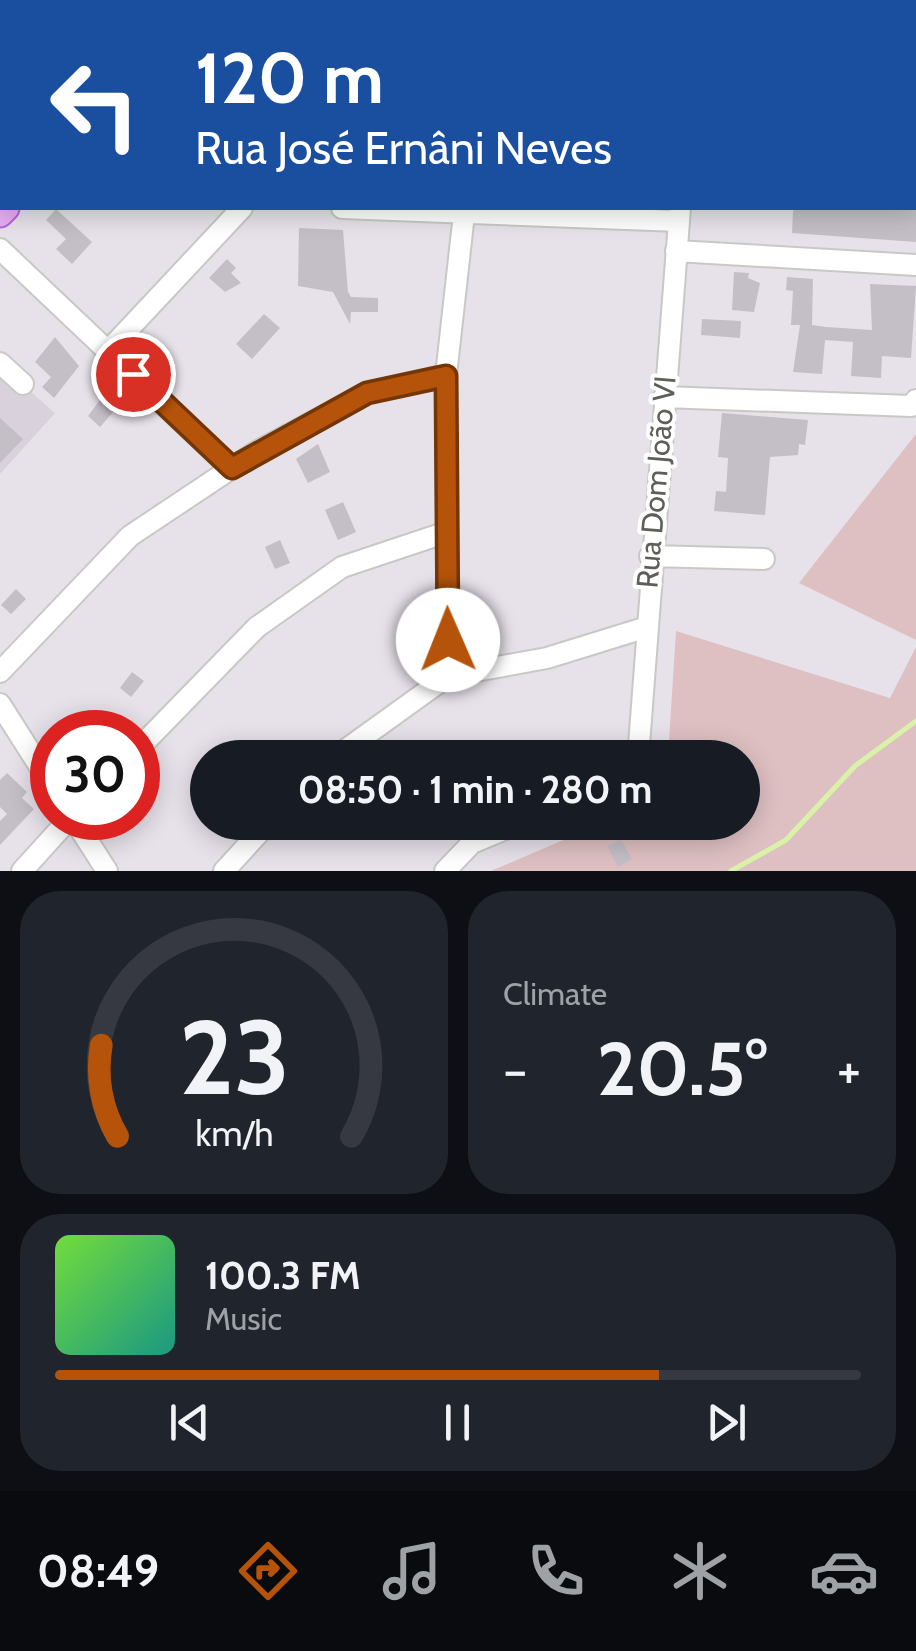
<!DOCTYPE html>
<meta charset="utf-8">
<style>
:root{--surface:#171b24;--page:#20242c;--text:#f1f3f6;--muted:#9ea1a6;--line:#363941;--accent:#b45309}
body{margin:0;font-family:Cabin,sans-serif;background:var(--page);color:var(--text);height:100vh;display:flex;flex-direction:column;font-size:38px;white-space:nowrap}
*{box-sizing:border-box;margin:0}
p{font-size:32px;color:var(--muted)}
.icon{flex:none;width:55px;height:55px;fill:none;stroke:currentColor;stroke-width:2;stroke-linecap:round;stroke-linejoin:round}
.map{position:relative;height:871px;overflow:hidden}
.side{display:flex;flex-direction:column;gap:20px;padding:20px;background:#0d0f14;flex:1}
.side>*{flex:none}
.guide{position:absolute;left:0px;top:0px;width:918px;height:210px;box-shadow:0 5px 25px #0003;background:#1a4fa0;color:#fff;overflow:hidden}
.speed{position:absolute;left:30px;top:710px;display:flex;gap:20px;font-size:50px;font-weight:700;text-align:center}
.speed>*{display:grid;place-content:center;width:130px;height:130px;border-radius:50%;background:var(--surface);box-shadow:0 5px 25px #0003;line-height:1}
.speed .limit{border:15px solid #d22;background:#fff;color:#111}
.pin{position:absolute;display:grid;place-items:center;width:85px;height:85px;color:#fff;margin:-42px;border:5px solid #fff;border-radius:50%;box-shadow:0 2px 10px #0007}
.me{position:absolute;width:110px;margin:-55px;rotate:359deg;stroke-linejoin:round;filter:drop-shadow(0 0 8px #0008)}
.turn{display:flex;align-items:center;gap:35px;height:210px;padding:0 30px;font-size:45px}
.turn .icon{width:130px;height:130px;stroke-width:2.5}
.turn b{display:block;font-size:70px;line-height:85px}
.big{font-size:75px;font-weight:700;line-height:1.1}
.side .widget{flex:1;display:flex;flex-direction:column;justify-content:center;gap:15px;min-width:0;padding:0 35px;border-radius:40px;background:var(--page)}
.side .dial{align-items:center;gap:0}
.dial svg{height:260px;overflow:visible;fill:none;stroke:var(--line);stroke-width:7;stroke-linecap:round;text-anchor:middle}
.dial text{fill:var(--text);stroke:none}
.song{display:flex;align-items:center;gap:30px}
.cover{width:120px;height:120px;border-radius:15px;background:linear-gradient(135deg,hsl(100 70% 55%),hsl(170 70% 35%))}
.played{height:10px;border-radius:5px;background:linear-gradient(90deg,var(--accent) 75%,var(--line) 75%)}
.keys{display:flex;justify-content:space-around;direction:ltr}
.heat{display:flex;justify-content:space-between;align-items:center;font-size:55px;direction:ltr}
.side .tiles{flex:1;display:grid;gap:20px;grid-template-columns:1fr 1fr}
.widget:last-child{grid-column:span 2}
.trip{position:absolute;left:190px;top:740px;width:570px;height:100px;border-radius:50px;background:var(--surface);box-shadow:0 5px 25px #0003;font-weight:700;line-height:100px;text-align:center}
.dock{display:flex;height:160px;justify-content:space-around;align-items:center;background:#090b0e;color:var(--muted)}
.dock .icon{width:70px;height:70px}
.dock .current{color:var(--accent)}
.dock b{font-size:45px;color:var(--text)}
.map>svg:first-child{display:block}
</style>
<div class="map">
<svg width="916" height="871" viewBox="0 0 916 871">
<rect width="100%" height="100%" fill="#e7e1ea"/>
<path fill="#d9d2dd" d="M 0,365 L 55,413 L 0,474 Z"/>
<path fill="#deddf6" d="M 0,0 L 133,0 L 2,2 L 0,137 Z"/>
<path fill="#dfc0c2" d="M 916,434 L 916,640 L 799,583 Z
M 676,631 L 890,698 L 916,647 L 916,871 L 491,871 L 603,823 L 742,822 L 742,758 L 668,757 Z"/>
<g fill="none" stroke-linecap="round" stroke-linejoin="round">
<path stroke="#d8f3a8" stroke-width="5" d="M 731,871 L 786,840 L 855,766 L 916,721"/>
</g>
<path fill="#c4bfc7" d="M 798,208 L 916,208 L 916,242 L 792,233 L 793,211 Z
M 56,209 L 92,242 L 72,264 L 56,249 L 66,239 L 46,220 Z
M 299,228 L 343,230 L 348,292 L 351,297 L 378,298 L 378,312 L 351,312 L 350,324 L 333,292 L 298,286 Z
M 227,259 L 236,268 L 231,273 L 241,283 L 225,292 L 209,278 Z
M 734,272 L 749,273 L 748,278 L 760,283 L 754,312 L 732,310 Z
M 787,277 L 813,279 L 812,325 L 826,327 L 872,330 L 870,284 L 916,286 L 911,358 L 882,356 L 881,378 L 851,376 L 853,342 L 825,340 L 822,374 L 793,372 L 800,325 L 791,325 L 793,291 L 786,290 Z
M 264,314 L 280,328 L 252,359 L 236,344 Z
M 702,319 L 741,321 L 740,338 L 701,335 Z
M 55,337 L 79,366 L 54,398 L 42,387 L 51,377 L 35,362 Z
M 109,388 L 123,401 L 100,427 L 88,416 Z
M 722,413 L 808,420 L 805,445 L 799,444 L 798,455 L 770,457 L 765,515 L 714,511 L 716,491 L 726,492 L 728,458 L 718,457 Z
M 0,418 L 23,439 L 0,463 Z
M 318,444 L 330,472 L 308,483 L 296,459 Z
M 343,502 L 356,532 L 338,540 L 325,510 Z
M 280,540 L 290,563 L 275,569 L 265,547 Z
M 16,589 L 26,599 L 11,614 L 1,605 Z
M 132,672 L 144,681 L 131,697 L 120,688 Z
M 7,773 L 27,792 L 22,798 L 34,809 L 0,845 L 0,821 L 7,814 L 0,807 L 0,780 Z
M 621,839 L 632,859 L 618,867 L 607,846 Z"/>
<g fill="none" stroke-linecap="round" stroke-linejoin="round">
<path stroke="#c4c1c6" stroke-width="20" stroke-dasharray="20 10" stroke-linecap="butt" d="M 89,2 L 92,0"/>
<defs>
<path id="minor" d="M 308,0 L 312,2
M 569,0 L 573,2
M 700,2 L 701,0
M 915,123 L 916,123
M 342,208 L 679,221
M 0,249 L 231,468
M 676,251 L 916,265
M 108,351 L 242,208
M 0,363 L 23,384
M 664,397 L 911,406 L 916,400
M 650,556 L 764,559
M 0,672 L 130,536 L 256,452 L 367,393 L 446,375
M 448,676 L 446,375 L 464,214
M 0,704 L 52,786
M 138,749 L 257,627 L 342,567 L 447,532
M 334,758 L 448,676 L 547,658 L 644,628
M 638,758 L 680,208
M 73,818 L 107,871
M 22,871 L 70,818
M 224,871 L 269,822
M 445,871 L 472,843 L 522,822"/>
<path id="major" d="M 178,0 L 182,2
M 148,2 L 150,0
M 0,164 L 2,161
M 0,214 L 6,208"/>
</defs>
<use href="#minor" stroke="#c7cac4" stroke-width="24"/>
<use href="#major" stroke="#b366dd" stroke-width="29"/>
<use href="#minor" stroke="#fff" stroke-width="20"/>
<use href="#major" stroke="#e3adf3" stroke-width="25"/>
</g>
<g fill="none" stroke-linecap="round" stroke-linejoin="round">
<defs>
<path id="route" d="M 133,374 L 232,468 L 367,393 L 446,376 L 448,640"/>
</defs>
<use href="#route" stroke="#753606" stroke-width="25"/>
<use href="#route" stroke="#b45309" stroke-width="18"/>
</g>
<g text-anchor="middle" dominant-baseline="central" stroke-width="8" stroke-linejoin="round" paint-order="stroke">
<g font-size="30" fill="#5d6059" stroke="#fff">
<text transform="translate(656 482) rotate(-85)">Rua Dom João VI</text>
</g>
</g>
</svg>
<div class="speed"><div class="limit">30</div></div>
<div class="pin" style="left:133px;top:374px;background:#d93025"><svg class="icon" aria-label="arrive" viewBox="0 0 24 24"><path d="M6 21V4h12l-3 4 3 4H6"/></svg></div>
<svg class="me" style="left:448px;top:640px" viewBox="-20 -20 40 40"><circle r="19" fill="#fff"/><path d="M0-13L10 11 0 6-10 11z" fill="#b45309"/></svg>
<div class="trip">08:50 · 1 min · 280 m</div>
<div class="guide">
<div class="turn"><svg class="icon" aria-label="left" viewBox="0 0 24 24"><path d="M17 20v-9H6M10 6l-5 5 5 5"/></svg><div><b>120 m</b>Rua José Ernâni Neves</div></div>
</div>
</div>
<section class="side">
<div class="tiles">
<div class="widget dial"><svg viewBox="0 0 100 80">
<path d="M14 69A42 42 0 1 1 86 69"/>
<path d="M14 69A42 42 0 0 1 9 41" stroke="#b45309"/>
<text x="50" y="56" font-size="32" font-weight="700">23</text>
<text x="50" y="72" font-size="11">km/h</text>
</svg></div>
<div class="widget"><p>Climate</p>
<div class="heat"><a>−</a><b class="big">20.5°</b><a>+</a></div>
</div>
<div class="widget">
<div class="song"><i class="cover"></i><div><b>100.3 FM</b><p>Music</p></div></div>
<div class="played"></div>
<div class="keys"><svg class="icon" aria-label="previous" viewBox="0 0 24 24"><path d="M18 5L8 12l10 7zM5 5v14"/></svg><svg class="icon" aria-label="pause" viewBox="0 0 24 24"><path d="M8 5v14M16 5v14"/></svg><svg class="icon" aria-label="next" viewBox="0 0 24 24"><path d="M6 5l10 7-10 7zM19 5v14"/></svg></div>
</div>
</div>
</section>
<nav class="dock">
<b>08:49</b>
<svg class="icon current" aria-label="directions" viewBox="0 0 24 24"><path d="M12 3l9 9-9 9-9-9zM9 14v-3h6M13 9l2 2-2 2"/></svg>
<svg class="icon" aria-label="music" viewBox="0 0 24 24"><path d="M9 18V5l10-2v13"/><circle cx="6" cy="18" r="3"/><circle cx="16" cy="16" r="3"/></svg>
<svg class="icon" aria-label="phone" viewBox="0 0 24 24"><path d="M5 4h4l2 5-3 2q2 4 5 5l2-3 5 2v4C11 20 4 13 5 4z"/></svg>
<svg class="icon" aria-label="climate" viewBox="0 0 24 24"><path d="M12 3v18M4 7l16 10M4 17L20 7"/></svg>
<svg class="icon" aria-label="car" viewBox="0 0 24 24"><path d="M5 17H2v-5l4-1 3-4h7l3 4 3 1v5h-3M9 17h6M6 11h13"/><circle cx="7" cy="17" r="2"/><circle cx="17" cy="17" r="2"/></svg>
</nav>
